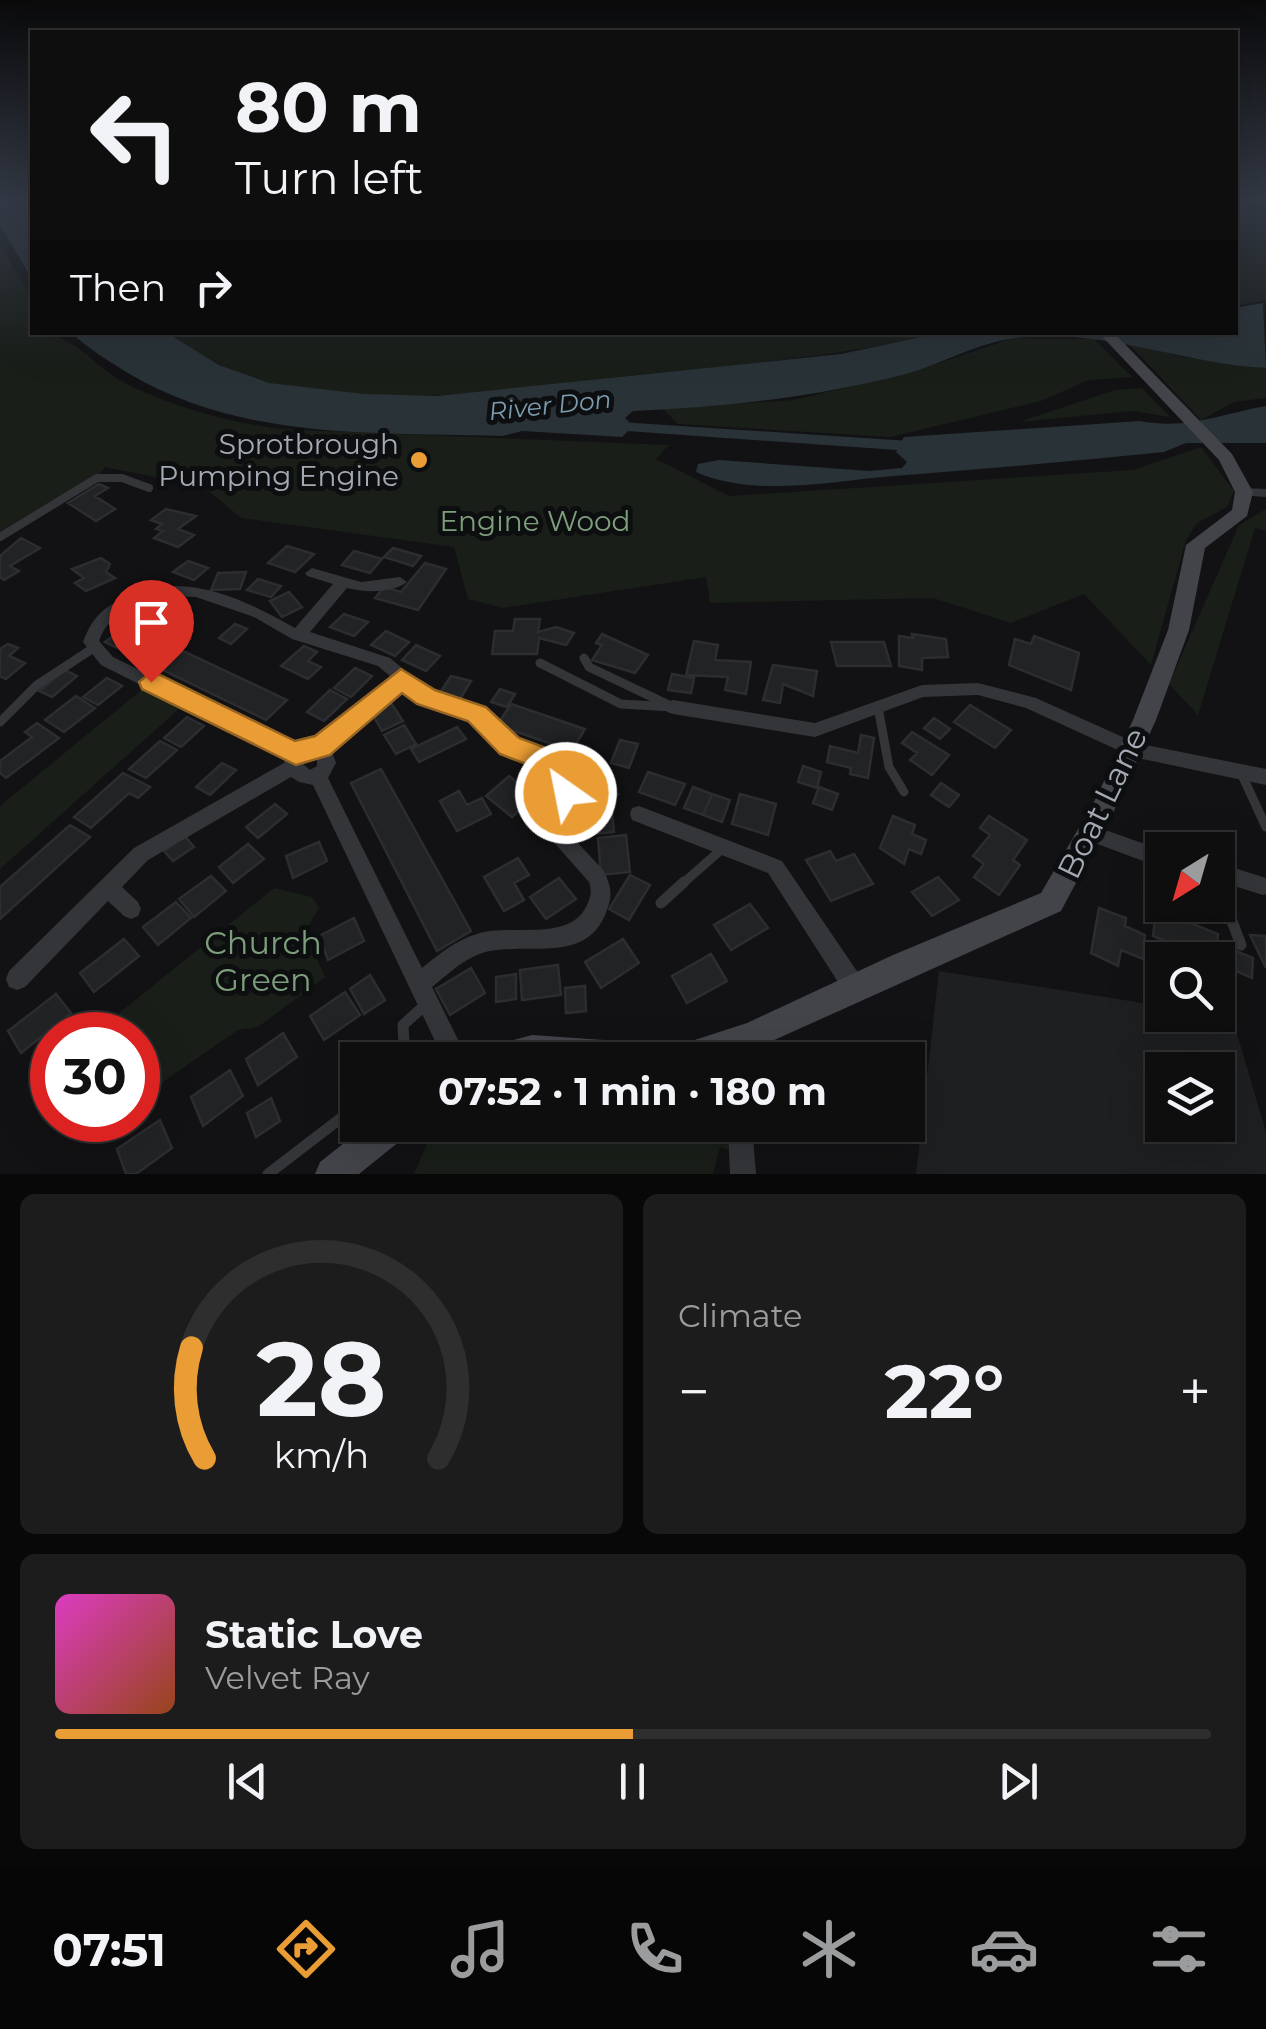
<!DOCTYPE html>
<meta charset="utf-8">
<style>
:root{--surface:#0e0e0f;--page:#1c1c1d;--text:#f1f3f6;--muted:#9b9c9e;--line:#2e2e2f;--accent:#ea9d34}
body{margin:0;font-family:Montserrat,sans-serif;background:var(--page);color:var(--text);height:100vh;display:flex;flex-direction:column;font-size:38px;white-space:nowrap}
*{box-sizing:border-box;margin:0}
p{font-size:32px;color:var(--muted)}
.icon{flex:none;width:55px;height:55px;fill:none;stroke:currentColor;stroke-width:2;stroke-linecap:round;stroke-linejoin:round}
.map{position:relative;height:1174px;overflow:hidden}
.drawer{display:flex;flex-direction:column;gap:20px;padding:20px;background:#080808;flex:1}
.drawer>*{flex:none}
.banner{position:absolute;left:30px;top:30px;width:1208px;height:305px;border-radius:0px;box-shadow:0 10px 40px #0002,0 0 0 2px var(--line);background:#0e0e0f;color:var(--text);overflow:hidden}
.needle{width:65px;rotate:217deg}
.tools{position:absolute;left:1145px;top:832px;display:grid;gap:20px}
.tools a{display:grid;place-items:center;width:90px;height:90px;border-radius:0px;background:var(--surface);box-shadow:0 10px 40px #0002,0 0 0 2px var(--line);font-size:50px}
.speed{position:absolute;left:30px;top:1012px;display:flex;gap:20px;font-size:50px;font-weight:700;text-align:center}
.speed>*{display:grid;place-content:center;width:130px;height:130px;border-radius:50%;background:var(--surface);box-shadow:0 10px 40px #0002,0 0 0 2px var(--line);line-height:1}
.speed .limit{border:15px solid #d22;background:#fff;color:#111}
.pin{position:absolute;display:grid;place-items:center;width:85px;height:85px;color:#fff;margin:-102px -42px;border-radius:50% 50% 50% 0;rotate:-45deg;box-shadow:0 0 10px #0007}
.pin .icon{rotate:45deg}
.me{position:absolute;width:110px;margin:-55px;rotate:327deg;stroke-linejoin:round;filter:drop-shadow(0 0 8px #0008)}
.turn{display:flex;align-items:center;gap:35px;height:210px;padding:0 40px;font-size:45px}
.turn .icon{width:130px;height:130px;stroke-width:2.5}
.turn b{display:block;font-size:70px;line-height:85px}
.then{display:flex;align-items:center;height:95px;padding:0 40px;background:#0003;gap:20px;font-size:38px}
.big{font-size:75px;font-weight:700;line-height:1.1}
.drawer .card{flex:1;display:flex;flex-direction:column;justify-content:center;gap:15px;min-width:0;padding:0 35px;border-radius:15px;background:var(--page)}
.drawer .dial{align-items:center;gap:0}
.dial svg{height:260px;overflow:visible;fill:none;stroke:var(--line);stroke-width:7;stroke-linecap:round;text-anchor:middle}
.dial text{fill:var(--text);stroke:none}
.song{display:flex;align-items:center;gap:30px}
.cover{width:120px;height:120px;border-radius:15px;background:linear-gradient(135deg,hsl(310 70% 55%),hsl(20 70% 35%))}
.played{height:10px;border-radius:5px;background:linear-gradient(90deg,var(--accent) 50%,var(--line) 50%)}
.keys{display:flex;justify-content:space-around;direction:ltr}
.heat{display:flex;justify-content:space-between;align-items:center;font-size:55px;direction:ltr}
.drawer .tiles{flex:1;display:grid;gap:20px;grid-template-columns:1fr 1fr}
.card:last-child{grid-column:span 2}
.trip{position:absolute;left:340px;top:1042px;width:585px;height:100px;border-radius:0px;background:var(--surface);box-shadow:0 10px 40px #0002,0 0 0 2px var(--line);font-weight:700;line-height:100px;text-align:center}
.tabs{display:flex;height:160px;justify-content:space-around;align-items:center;background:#060606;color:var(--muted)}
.tabs .icon{width:70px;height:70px}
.tabs .active{color:var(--accent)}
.tabs b{font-size:45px;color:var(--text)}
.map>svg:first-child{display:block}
</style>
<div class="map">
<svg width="1266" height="1174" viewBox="0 0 1266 1174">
<rect width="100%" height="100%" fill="#121214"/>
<path fill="#1e1f21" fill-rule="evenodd" d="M 939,971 L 1162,1006 L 1162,1015 L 1232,1017 L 1266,1132 L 1266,1174 L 916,1174 ZM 1162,1070 L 1218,1070 L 1218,1125 L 1162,1125 Z"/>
<path fill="#191e19" d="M 1235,201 L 1266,201 L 1266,301 L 1235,305 Z
M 0,243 L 32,299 L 32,332 C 77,333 94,369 131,386 C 179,409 227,421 279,429 L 669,445 L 656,459 L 729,496 L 1133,470 L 1201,447 L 1234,491 L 1227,507 L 1197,523 L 1186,540 L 1151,665 L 1084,594 L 1011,623 L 933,598 L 710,603 L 706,577 L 503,608 L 468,599 L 454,547 L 241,518 L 204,487 L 105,467 L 97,478 L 0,537 Z
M 167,333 L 940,333 C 834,358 725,366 617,377 C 505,389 378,411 268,383 C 232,373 197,355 167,333 Z
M 1014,338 L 1094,339 L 1132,377 L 1089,380 L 1041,401 L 890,437 L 678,424 L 663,409 L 793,400 L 909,373 Z
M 1127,342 L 1183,357 L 1266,368 L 1266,398 L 1234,402 L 1201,420 Z
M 1142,388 L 1170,417 L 1132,411 L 1019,422 L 1115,390 Z
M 1266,509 L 1266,531 L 1255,528 L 1198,715 L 1169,684 L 1239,525 Z
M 151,682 L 189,700 L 0,869 L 0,806 Z
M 274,888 L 312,897 L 319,908 L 305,932 L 325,977 L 258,1027 L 238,1030 L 138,1099 L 138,1035 L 92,1035 Z
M 422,1125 L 740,1125 L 743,1156 L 720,1147 L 713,1174 L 414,1174 L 430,1137 Z"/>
<path fill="#293237" d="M 0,201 L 32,201 L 32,279 L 0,225 Z
M 1263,303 L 1266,368 C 1182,364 1101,327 1016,338 C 979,342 942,364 906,374 C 816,397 727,407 633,411 L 625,418 L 633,426 L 622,437 L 522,431 L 503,436 C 375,432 242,441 128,373 C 109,361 88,349 72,333 L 167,333 L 219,365 L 269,383 L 364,394 L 437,396 L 841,354 L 940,333 L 1235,332 L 1235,308 Z
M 1266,406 L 1266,443 L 1186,443 L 1164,452 C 1074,461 984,469 894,476 C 832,481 754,498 696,472 L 698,464 L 719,460 L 870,471 L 902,468 L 907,462 L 896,452 L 904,437 L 1140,421 C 1187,430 1221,414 1266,406 Z"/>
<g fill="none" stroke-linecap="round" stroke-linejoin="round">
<path fill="#293237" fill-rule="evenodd" d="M 605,421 L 925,442 L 933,447 L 925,452 L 599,429 L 599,423 Z"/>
</g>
<path fill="#222325" stroke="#2c2d30" stroke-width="2.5" d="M 99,484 L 108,488 L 95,496 L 115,509 L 96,521 L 68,503 Z
M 166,509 L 196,516 L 178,529 L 194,535 L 178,547 L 154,538 L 163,531 L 156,529 L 162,524 L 151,520 Z
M 21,538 L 40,548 L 10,566 L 19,571 L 4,580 L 0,577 L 0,556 Z
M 287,546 L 314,554 L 295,572 L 268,563 Z
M 393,548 L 421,556 L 413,566 L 384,557 Z
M 354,551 L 382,559 L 370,573 L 342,565 Z
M 101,558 L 110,564 L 106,572 L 115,578 L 86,591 L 75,583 L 84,578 L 72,569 Z
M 188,561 L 208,568 L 194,580 L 173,572 Z
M 425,563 L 446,569 L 418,610 L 375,598 L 384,587 L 401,592 Z
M 246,572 L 240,589 L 211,590 L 218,573 Z
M 258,579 L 281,586 L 271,597 L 247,590 Z
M 289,592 L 302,607 L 282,617 L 270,601 Z
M 344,614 L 368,622 L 354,636 L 330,627 Z
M 515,619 L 540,619 L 538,632 L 556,627 L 574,633 L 566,645 L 539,638 L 537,654 L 492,654 L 495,631 L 513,631 Z
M 235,624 L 247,629 L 231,644 L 219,638 Z
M 128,625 L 287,700 L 266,720 L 105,642 Z
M 386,631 L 409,642 L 395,656 L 371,645 Z
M 602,634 L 648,655 L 635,673 L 592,660 L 602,645 L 596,643 Z
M 912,634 L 946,639 L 948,657 L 922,658 L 922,670 L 899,666 L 899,636 L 913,638 Z
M 1034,636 L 1079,653 L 1071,690 L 1009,665 L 1015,639 L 1031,644 Z
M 694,641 L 718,645 L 715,660 L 751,662 L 746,694 L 725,690 L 728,677 L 686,675 Z
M 831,642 L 884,642 L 891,666 L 837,666 Z
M 8,644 L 18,648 L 9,656 L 25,663 L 6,679 L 0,676 L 0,649 Z
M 416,645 L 440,656 L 426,671 L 402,660 Z
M 304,646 L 317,652 L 308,661 L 321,667 L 308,679 L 281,666 Z
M 773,665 L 817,671 L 813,696 L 783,684 L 780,703 L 763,700 Z
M 355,668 L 372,676 L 351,697 L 334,688 Z
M 65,670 L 77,676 L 52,697 L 39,691 Z
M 672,674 L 694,678 L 691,693 L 668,690 Z
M 451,676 L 471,681 L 457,704 L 436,699 Z
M 107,678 L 122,686 L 98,705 L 83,697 Z
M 500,689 L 515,694 L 507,707 L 491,702 Z
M 330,690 L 347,699 L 324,721 L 307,712 Z
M 76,696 L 95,708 L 64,732 L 45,720 Z
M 391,703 L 403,721 L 382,731 L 371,712 Z
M 511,704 L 585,729 L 572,751 L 497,725 Z
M 970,705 L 1011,730 L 995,748 L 954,722 Z
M 187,717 L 204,726 L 181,747 L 164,738 Z
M 934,718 L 950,729 L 940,739 L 924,728 Z
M 37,723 L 59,738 L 6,778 L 0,773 L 0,761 L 32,737 L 25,732 Z
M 404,725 L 416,744 L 396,754 L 384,735 Z
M 457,727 L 466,739 L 419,762 L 411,749 Z
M 912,732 L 949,755 L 932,775 L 910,760 L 917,753 L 902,743 Z
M 861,735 L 874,738 L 868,778 L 850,774 L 851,768 L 827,762 L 830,746 L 858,753 Z
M 620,740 L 638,744 L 629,768 L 611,763 Z
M 160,741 L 177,750 L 146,778 L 129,769 Z
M 222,763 L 236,770 L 210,795 L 196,787 Z
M 803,766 L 821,772 L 817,788 L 798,782 Z
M 381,769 L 471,931 L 437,951 L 351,783 Z
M 648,772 L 685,784 L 675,805 L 639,792 Z
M 123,773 L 150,787 L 138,798 L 129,793 L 91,828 L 74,817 Z
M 586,775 L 618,794 L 602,812 L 571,793 Z
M 509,776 L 535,796 L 512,817 L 486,796 Z
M 941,783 L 959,795 L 949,807 L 931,795 Z
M 693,787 L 712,794 L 703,815 L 684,808 Z
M 819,787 L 838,794 L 832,810 L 813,803 Z
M 459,791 L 467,805 L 482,798 L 491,814 L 457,831 L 440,801 Z
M 712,794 L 730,800 L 722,822 L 703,815 Z
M 740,794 L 776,804 L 768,835 L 732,824 Z
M 275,804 L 287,814 L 258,838 L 246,827 Z
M 612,814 L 614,832 L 592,834 L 591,816 Z
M 893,816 L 915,825 L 912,834 L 926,840 L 921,854 L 909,849 L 904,864 L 880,848 Z
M 989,816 L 1027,840 L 1013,860 L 1020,865 L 999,895 L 974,877 L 984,864 L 973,856 L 990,835 L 980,828 Z
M 70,825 L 90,837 L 0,919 L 0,887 Z
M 626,835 L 630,872 L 601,875 L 598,838 Z
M 185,836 L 194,847 L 173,861 L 164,851 Z
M 319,842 L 327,861 L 293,878 L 286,856 Z
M 248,844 L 264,859 L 233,883 L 219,867 Z
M 830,851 L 836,861 L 854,854 L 873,884 L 831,901 L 806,860 Z
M 518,858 L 529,875 L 514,883 L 524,900 L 504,911 L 484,877 Z
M 630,875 L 650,885 L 629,920 L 609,909 Z
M 211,876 L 226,891 L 194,917 L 179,899 Z
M 938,877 L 959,900 L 932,916 L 912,892 Z
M 559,878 L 576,899 L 546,919 L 530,897 Z
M 176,902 L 191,918 L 158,945 L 143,927 Z
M 750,904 L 768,928 L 731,950 L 714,925 Z
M 1099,908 L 1126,918 L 1125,926 L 1145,935 L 1143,959 L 1121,950 L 1118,966 L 1091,953 Z
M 1156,909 L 1218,934 L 1217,943 L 1253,958 L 1252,978 L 1153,936 Z
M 354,918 L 364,941 L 328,960 L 319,936 Z
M 1250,935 L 1266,936 L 1266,968 Z
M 124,939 L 139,956 L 94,992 L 80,973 Z
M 623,939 L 639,963 L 601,988 L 585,962 Z
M 711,954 L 727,981 L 687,1003 L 672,976 Z
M 558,965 L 561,995 L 522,1000 L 520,970 Z
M 471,968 L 485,993 L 450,1015 L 436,989 Z
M 516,974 L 516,999 L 496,1002 L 496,977 Z
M 370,975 L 385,1000 L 364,1014 L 350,989 Z
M 585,986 L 586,1011 L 566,1013 L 565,988 Z
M 345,992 L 360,1015 L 324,1040 L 310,1016 Z
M 56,994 L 71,1013 L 21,1053 L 8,1031 Z
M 283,1033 L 297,1057 L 258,1085 L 246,1059 Z
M 230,1070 L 243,1096 L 203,1126 L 191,1097 Z
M 271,1098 L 280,1121 L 256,1137 L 247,1113 Z
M 160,1120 L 172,1148 L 136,1174 L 126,1174 L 117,1149 Z"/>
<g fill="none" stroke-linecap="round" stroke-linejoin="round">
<path stroke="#343539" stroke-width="8" d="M 0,537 L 97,478 L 122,478 L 149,488
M 85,653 L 94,647"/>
<path stroke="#343539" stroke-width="9" d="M 584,658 L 589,667 L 673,707
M 540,663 L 621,704 L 673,707
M 878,707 L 889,767 L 904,792
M 0,722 L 37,685 L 89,651
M 1242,775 L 1266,827
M 681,885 L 722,849"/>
<path stroke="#343539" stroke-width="11" d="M 1218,884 L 1241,945
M 661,903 L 684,882
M 405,1060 L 403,1025 L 424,1006
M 268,1174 L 358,1105"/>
<path fill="#343539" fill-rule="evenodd" d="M 1244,488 L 1266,489 L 1266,497 L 1239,495 L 1237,492 L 1239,489 Z
M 312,568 L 361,582 L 400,577 L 407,582 C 393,593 365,593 347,588 L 310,632 L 390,658 L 432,693 L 483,709 L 516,741 L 566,760 L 574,782 L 563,827 L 604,871 C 612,889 613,896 605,915 C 583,968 517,938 477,955 C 460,962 446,976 432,987 L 468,1060 L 444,1060 L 313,785 L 299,782 L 291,777 L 148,860 L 122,887 L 138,902 L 141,909 L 138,916 L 131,919 L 124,916 L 108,901 L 25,987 L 17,990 L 9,987 L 6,979 L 9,971 L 134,848 L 284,763 L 285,757 L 101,665 L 83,642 C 93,616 104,605 132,596 C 144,592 157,587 170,586 C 215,584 257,607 295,628 L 333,584 L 307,576 L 305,573 ZM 166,596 L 196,597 L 254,617 L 292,639 L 378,666 L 391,677 L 318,739 L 307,737 L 292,744 L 113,657 L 99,641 C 110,610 138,605 166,596 ZM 402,687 L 420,703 L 471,719 L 504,751 L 553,770 L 555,790 L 543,830 L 589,882 C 592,891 591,896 587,905 C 571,943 510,923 477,934 C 456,940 439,954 422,968 L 328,778 L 336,763 L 331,749 ZM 308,752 L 314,753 L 317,758 L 317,766 L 310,770 L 302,763 Z
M 978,683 L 1036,698 L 1136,743 L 1266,769 L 1266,785 L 1133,757 L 1026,708 L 978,695 L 923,697 L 815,737 L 673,714 L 667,712 L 664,707 L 667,702 L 673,700 L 815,723 L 922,685 Z
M 639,806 L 782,861 L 863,980 L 866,988 L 863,996 L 855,999 L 847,996 L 768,873 L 632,820 L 630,814 L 632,808 Z
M 1091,825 L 1162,850 L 1162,868 L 1084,839 L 1081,833 L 1084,827 Z
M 1218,863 L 1266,878 L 1266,894 L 1263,895 L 1218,881 Z
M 728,1125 L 752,1125 L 756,1174 L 730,1174 Z"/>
<path fill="#424449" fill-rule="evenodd" d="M 1098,332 L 1113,332 L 1232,454 L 1253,492 L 1247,516 L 1205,548 L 1189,630 L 1156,720 L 1112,815 L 1061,911 L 730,1060 L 475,1060 L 480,1049 L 532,1035 L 662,1044 L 670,1048 L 747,1023 L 893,955 L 1041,893 L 1095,800 L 1133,720 L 1168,630 L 1186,545 L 1232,510 L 1235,492 L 1219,460 Z
M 367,1125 L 409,1125 L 405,1137 L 359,1174 L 315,1174 L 320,1162 Z"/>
</g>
<linearGradient id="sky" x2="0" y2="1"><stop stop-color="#0a0a0b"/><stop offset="0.55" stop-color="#333945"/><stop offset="1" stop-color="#333945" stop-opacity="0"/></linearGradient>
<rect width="1266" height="365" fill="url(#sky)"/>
<path fill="#ea9d34" stroke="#986622" stroke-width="2.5" d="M 401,669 L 435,690 L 486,707 L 519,738 L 570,757 L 580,777 L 575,801 L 556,801 L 550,773 L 500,754 L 468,721 L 417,704 L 402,693 L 330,755 L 296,765 L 142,689 L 139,682 L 151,672 L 160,675 L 295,741 L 315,736 Z"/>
<circle fill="#ea9d34" stroke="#0d0e0f" stroke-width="4" cx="419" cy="460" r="10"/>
<g text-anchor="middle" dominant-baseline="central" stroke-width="10" stroke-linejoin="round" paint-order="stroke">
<g font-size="25" font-style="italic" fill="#7c9bae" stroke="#0d0e0f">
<text transform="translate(550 405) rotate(-6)">River Don</text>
</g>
<g font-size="28" fill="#a4aab4" stroke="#0d0e0f" text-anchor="end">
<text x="399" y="444">Sprotbrough<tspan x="399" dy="32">Pumping Engine</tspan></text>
</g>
<g font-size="28" fill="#7d9e7c" stroke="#0d0e0f">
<text x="535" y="521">Engine Wood</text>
</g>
<g font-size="32" fill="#a4aab4" stroke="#0d0e0f">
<text transform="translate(1102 803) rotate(-64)">Boat Lane</text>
</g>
<g font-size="32" fill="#7d9e7c" stroke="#0d0e0f">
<text x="263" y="942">Church<tspan x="263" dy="37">Green</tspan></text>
</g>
</g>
</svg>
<div class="tools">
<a><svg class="needle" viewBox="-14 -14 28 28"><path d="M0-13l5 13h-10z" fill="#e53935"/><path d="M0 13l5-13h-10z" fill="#9b9c9e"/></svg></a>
<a><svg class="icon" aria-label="search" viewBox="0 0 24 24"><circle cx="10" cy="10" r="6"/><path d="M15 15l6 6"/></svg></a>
<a><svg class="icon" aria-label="layers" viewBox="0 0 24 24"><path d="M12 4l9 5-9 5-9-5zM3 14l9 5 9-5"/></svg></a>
</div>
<div class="speed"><div class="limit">30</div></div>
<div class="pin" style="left:151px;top:682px;background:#d93025"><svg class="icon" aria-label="arrive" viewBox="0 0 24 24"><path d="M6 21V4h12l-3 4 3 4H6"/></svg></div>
<svg class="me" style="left:566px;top:793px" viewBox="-20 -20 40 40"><circle r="17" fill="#ea9d34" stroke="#fff" stroke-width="3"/><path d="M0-11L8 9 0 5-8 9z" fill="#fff"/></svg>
<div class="trip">07:52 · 1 min · 180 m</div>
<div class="banner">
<div class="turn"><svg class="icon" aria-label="left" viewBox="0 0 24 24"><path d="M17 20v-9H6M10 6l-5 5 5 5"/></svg><div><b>80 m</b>Turn left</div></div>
<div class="then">Then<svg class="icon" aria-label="right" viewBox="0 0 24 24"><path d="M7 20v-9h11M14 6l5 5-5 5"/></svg></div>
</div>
</div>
<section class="drawer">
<div class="tiles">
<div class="card dial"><svg viewBox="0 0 100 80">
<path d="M14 69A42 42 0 1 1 86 69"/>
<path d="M14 69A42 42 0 0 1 10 35" stroke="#ea9d34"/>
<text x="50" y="56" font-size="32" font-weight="700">28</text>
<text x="50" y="72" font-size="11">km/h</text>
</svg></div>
<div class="card"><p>Climate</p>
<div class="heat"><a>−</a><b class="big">22°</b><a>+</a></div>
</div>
<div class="card">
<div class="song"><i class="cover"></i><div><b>Static Love</b><p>Velvet Ray</p></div></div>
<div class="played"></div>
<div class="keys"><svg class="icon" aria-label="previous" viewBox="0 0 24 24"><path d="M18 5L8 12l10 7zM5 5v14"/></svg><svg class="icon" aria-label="pause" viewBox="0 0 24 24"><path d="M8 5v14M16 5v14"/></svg><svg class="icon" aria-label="next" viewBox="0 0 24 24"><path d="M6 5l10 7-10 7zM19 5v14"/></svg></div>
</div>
</div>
</section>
<nav class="tabs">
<b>07:51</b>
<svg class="icon active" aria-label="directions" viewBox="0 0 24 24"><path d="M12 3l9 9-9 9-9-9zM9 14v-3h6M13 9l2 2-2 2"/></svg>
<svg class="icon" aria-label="music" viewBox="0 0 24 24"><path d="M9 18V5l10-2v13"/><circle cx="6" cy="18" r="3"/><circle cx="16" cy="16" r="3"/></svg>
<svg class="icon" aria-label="phone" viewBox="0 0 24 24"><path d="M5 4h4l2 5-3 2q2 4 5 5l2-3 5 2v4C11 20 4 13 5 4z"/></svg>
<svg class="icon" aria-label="climate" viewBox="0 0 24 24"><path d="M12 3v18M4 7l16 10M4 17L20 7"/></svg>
<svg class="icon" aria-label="car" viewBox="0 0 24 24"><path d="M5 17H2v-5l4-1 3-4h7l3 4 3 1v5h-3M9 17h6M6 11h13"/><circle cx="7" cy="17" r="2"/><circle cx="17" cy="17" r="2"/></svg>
<svg class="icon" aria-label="filters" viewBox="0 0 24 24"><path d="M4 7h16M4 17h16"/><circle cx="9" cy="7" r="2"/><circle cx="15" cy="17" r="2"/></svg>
</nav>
